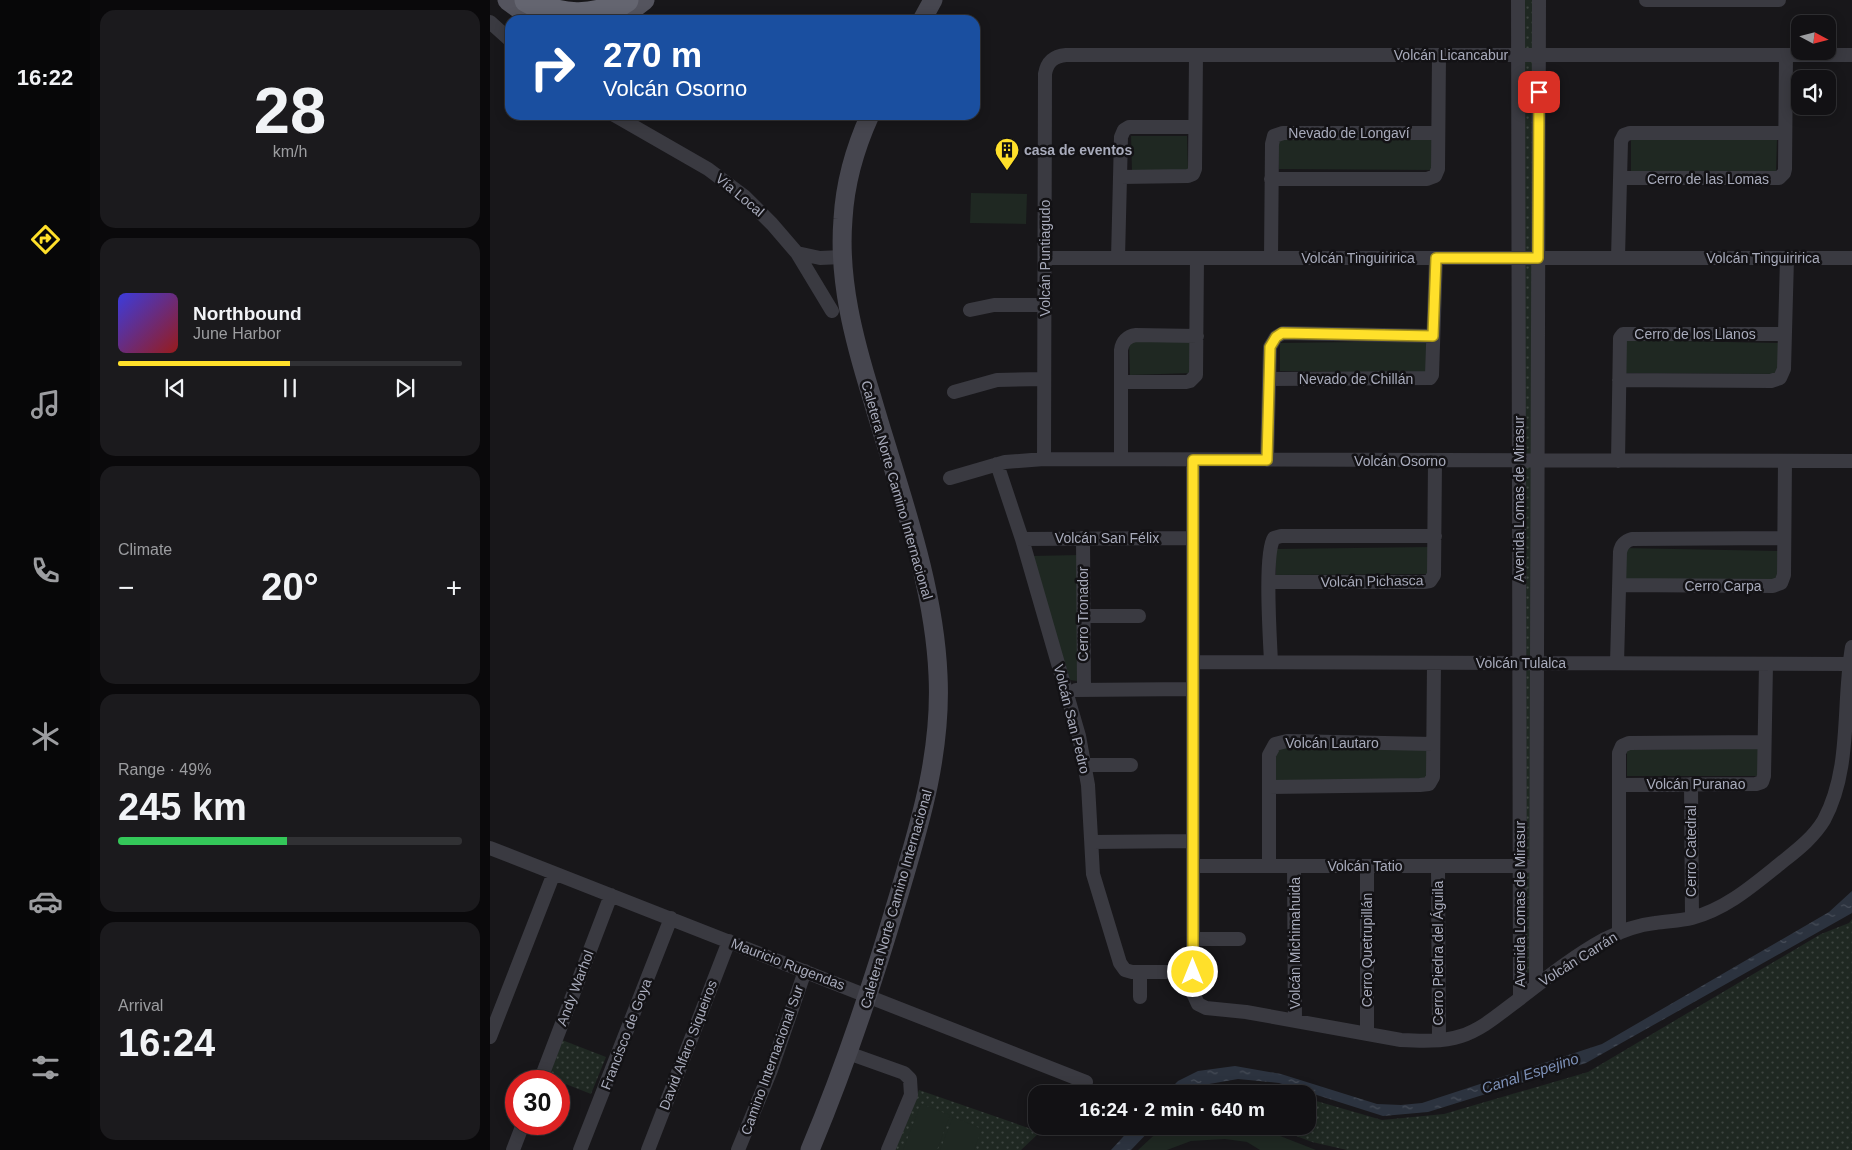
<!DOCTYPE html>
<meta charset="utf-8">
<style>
:root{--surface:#121114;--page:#1b1a1d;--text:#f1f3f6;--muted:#9c9da0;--line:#313134;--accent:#ffe02a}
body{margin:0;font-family:Helvetica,sans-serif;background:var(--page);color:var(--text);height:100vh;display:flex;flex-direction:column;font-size:19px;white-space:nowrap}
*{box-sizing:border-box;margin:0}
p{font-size:16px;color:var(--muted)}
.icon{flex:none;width:28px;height:28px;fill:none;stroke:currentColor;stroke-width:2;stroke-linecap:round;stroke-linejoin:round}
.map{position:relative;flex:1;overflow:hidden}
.panel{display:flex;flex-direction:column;gap:10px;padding:10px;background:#0a090b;width:400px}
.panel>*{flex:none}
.top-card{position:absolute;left:15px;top:15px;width:475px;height:105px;border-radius:15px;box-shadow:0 2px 12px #0003,0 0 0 1px var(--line);background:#1a4fa0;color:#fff;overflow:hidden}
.needle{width:32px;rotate:97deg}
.buttons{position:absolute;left:1301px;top:15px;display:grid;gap:10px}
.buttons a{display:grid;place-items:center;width:45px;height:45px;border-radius:10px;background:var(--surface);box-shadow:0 2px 12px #0003,0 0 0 1px var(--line);font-size:25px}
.speed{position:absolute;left:15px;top:1070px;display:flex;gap:10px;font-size:25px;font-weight:700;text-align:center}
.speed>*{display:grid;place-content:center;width:65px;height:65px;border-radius:50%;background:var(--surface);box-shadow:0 2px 12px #0003,0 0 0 1px var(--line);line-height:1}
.speed .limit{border:8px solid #d22;background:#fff;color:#111}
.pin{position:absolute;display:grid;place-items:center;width:42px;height:42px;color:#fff;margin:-21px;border-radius:10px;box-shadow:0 2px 8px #0006}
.me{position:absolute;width:55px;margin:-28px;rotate:0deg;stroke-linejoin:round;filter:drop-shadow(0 0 4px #0008)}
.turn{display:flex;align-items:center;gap:18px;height:105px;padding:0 15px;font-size:22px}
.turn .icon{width:65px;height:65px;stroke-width:2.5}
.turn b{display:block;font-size:35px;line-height:42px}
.big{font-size:38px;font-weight:700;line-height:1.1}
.panel .tile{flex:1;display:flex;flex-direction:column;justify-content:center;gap:8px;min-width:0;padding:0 18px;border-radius:15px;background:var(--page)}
.panel .dial{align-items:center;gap:0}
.dial b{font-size:65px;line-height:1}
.song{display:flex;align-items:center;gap:15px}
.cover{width:60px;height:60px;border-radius:8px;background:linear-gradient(135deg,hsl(240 70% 55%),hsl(0 70% 35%))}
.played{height:5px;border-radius:2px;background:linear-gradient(90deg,var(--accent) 50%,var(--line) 50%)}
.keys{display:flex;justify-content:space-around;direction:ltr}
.heat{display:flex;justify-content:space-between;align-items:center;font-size:28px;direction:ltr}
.charge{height:8px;border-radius:4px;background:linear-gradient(90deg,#34c759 49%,var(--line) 0)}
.trip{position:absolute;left:538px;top:1085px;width:288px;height:50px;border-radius:15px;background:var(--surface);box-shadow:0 2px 12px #0003,0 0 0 1px var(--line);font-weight:700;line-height:50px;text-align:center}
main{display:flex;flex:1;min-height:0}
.menu{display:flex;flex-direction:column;width:90px;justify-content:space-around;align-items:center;background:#070708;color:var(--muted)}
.menu .icon{width:35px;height:35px}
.menu .active{color:var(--accent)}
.menu b{font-size:22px;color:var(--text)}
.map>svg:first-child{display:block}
</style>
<main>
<nav class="menu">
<b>16:22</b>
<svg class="icon active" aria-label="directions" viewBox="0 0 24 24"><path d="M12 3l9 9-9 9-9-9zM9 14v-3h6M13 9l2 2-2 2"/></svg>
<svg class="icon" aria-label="music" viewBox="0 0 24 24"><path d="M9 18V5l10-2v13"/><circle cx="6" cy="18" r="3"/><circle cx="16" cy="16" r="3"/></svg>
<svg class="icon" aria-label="phone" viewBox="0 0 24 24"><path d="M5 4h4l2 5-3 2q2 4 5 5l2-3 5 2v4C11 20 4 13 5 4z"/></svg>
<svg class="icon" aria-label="climate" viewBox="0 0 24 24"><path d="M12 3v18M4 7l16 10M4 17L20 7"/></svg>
<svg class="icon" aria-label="car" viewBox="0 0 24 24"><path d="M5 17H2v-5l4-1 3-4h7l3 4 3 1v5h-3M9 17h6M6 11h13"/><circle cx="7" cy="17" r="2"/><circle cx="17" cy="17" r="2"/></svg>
<svg class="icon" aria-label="filters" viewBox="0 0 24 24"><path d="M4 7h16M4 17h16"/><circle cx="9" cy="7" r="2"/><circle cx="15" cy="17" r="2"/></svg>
</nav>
<section class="panel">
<div class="tile dial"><b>28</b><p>km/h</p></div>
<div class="tile">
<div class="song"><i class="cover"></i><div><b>Northbound</b><p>June Harbor</p></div></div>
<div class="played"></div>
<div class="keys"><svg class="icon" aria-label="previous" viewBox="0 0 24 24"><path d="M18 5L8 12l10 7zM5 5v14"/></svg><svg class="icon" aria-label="pause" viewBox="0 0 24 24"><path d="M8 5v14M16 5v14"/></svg><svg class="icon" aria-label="next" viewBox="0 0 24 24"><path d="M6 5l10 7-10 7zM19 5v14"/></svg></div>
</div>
<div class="tile"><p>Climate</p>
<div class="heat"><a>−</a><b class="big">20°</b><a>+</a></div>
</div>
<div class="tile"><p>Range · 49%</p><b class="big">245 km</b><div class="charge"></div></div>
<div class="tile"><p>Arrival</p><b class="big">16:24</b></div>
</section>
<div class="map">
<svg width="1362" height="1150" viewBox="0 0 1362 1150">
<defs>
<pattern id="grass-dots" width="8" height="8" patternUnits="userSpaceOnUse" patternTransform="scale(1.25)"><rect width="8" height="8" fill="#1f2822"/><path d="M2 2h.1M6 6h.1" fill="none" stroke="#3d4440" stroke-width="1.8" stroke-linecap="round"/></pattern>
<pattern id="water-ripples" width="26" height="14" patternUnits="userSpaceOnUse" patternTransform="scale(1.25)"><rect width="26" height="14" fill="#2c333f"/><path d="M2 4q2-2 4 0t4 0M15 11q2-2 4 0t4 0" fill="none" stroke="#484e59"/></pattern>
</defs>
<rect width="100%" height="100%" fill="#18171a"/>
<path fill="url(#grass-dots)" d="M 1033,0 L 1044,0 L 1040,972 L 1036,974 Z
M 1362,919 L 1362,1150 L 857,1150 L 822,1142 L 780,1126 L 816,1126 L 816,1098 L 892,1120 L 954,1114 L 1098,1072 L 1331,934 L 1359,923 Z
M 72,1040 L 116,1057 L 101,1094 L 58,1077 Z
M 770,1084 L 801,1094 L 713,1094 L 716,1086 Z
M 429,1090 L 550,1132 L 531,1150 L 403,1150 Z"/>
<path fill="#1f2822" d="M 641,136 L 697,136 L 698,170 L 642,171 Z
M 788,139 L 942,139 L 941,170 L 789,169 Z
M 1141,139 L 1287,139 L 1286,172 L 1141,172 Z
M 481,193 L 537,194 L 536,224 L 480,223 Z
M 1136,340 L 1289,343 L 1289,374 L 1135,373 Z
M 702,341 L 703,373 L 640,375 L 639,342 Z
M 937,341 L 936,373 L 790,371 L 790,343 Z
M 940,547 L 940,574 L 786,575 L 786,549 Z
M 1134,548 L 1288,551 L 1287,579 L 1133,579 Z
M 590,555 L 587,681 L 580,680 L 540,556 Z
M 785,748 L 938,748 L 938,780 L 785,781 Z
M 1269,748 L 1269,776 L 1137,776 L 1137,750 Z
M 431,1104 L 460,1115 L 447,1150 L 413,1150 Z
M 463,1117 L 492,1129 L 484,1150 L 450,1150 Z
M 674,1126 L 765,1126 L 826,1150 L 770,1150 L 757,1142 L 735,1139 L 701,1141 L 677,1150 L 648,1150 Z"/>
<path fill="url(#water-ripples)" d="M 1362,891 L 1362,913 L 1096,1063 L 938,1112 L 893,1116 L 789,1083 L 748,1079 L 702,1087 L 695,1094 L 675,1094 L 688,1081 L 708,1071 L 745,1066 L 791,1074 L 887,1104 L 911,1105 L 932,1103 L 1112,1044 L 1339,912 Z
M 643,1126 L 664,1126 L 641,1150 L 621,1150 Z"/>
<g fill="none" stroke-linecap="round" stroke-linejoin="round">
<path stroke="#3a3a41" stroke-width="14" d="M 1028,0 L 1030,998
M 1156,0 L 1289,0
M 0,22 L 20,40
M 124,115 L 218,169 L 254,196 L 282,224 L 307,253 L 342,311
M 631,177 L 698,176 L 703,174 L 705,169 L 706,55
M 1130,178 L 1289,178 L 1294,173 L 1295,169 L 1296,55
M 781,179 L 937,179 L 945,176 L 948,169 L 949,55
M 307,253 L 330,258 L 352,257
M 555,258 L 1362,258
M 628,258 L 631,137 L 634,130 L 639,127 L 705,127
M 781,258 L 782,144 L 784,136 L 793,133 L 948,133
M 1128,258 L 1131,141 L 1134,135 L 1140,133 L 1295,133
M 480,310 L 504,305 L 554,305
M 780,379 L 940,378 L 942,375 L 946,258
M 1129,380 L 1281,381 L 1290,378 L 1294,369 L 1297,258
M 631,382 L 696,382 L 700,381 L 706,375 L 707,258
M 464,392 L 507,380 L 554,379
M 554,459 L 555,74 C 557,62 564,56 576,55 L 1362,55
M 631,459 L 631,350 C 632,342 637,336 646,335 L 707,336
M 703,460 L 703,993 L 708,1004 L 716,1008 L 756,1012 L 911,1040 C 930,1041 952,1042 971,1036 C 993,1029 1010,1013 1028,1000 C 1055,979 1084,956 1115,939 C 1131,931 1147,925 1165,923 C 1177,921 1190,921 1202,918 C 1235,909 1260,888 1286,867 C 1303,853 1322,840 1334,820 C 1362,768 1352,705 1362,647
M 777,460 L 780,347 L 786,337 L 793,333 L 943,336
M 1128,461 L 1130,338 L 1133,334 L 1294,334
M 507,464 L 532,539 L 589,736 L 598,785 L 603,874 L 630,963 L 635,970 L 642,972 L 703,972
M 460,478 L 515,462 L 554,459 L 1362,461
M 593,538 L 594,689
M 532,539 L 703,538
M 779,582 L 934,582 L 940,581 L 944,575 L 945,461
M 1129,585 L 1283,586 L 1291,583 L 1294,575 L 1295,461
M 593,616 L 649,616
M 703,662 L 1359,664
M 781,662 C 780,639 774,553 784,538 L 791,536 L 945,536
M 1127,663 L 1130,552 C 1131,545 1135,541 1142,539 L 1294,538
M 586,690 L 703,689
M 595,765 L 641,765
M 1201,784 L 1202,918
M 1129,785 L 1266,784 L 1272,782 L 1274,776 L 1276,664
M 780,787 L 930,785 L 939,784 L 943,777 L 944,663
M 602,842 L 703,841
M 0,848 L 596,1082
M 703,866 L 1037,866
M 779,866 L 779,755 L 785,744 L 797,741 L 943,744
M 804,866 L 805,1021
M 948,866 L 949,1040
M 1129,933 L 1129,753 L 1132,746 L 1139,743 L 1274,742
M 703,939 L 749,939
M 1046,985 L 1049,0
M 650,997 L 650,973
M 877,1034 L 877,866
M 0,1037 L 64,873
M 358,1053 L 414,1073 L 420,1079 L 421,1095 L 398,1150
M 50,1081 L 121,895
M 23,1150 L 33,1124
M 90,1150 L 181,918
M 158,1150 L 239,941
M 248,1150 L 281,1070 L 315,971"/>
<path stroke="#46464f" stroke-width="19" d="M 432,20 L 443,0
M 320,1150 C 354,1069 382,986 407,901 C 429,827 452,754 448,675 C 444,581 408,488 382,398 C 364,340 348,280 353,219 C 355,183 365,148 380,115"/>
<path stroke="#54545e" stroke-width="21" d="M 18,0 L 37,14 L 49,20
M 123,20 L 137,13 L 154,0"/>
<path stroke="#646570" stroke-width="25" d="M 37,0 C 68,18 105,21 136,0"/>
</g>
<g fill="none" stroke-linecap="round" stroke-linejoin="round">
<defs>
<path id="route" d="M 703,972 L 703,460 L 777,460 L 780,347 L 786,337 L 792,333 L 943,336 L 946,258 L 1048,258 L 1049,92"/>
</defs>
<use href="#route" stroke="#a6921b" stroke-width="12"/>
<use href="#route" stroke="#ffe02a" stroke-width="9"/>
</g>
<defs>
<symbol id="building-pin" viewBox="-11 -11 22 30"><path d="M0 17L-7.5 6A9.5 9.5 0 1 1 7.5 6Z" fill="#ffe02a" stroke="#131215"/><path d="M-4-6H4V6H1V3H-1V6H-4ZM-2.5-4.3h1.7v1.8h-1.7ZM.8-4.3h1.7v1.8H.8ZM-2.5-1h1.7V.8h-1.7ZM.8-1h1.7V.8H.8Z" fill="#111"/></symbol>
</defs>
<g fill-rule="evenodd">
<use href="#building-pin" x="503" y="136" width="28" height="38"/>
</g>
<g text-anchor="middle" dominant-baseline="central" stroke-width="5" stroke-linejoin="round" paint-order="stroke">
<g font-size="14" fill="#a8abbb" stroke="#131215">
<text x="961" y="55">Volcán Licancabur</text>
<text x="859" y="133">Nevado de Longaví</text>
<text x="1218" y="179">Cerro de las Lomas</text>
<text transform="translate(250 195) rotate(40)">Vía Local</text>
<text transform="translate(555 258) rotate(-90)">Volcán Puntiagudo</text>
<text x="868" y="258">Volcán Tinguiririca</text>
<text x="1273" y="258">Volcán Tinguiririca</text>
<text x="1205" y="334">Cerro de los Llanos</text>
<text x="866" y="379">Nevado de Chillán</text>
<text x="910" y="461">Volcán Osorno</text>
<text transform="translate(407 490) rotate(74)">Caletera Norte Camino Internacional</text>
<text transform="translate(1029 499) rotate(-90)">Avenida Lomas de Mirasur</text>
<text x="617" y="538">Volcán San Félix</text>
<text transform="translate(882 581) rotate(-1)">Volcán Pichasca</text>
<text x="1233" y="586">Cerro Carpa</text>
<text transform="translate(593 614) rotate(-90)">Cerro Tronador</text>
<text x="1031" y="663">Volcán Tulalca</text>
<text transform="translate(582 719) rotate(76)">Volcán San Pedro</text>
<text x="842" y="743">Volcán Lautaro</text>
<text x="1206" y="784">Volcán Puranao</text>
<text transform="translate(1201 851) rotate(-90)">Cerro Catedral</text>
<text x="875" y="866">Volcán Tatio</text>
<text transform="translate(406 899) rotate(-74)">Caletera Norte Camino Internacional</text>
<text transform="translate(1030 904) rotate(-90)">Avenida Lomas de Mirasur</text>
<text transform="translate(805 943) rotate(-90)">Volcán Michimahuida</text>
<text transform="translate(877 950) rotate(-90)">Cerro Quetrupillán</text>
<text transform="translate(948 953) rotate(-90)">Cerro Piedra del Águila</text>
<text transform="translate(1088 959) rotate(-32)">Volcán Carrán</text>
<text transform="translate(298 964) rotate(21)">Mauricio Rugendas</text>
<text transform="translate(85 988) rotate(-69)">Andy Warhol</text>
<text transform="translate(136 1034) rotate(-69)">Francisco de Goya</text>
<text transform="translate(198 1045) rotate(-69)">David Alfaro Siqueiros</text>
<text transform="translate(282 1060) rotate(-70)">Camino Internacional Sur</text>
</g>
<g font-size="14" font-weight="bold" fill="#a8abbb" stroke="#131215" text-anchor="start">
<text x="534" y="150">casa de eventos</text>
</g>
<g font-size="15" font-style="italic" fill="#7d91b8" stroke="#131215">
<text transform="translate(1040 1073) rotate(-18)">Canal Espejino</text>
</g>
</g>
</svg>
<div class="buttons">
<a><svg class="needle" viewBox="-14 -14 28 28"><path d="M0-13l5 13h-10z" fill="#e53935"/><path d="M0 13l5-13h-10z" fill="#9c9da0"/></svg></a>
<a><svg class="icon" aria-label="sound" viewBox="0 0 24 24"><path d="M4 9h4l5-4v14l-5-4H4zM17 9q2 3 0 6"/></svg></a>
</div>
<div class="speed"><div class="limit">30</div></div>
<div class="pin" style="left:1049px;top:92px;background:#d93025"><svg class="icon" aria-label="arrive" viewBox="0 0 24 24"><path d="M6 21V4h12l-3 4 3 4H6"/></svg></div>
<svg class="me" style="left:703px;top:972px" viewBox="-20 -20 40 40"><circle r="17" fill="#ffe02a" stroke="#fff" stroke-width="3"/><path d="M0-11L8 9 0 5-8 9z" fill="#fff"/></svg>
<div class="trip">16:24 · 2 min · 640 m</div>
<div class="top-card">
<div class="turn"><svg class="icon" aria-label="right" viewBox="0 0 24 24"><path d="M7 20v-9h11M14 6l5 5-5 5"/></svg><div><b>270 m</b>Volcán Osorno</div></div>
</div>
</div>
</main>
